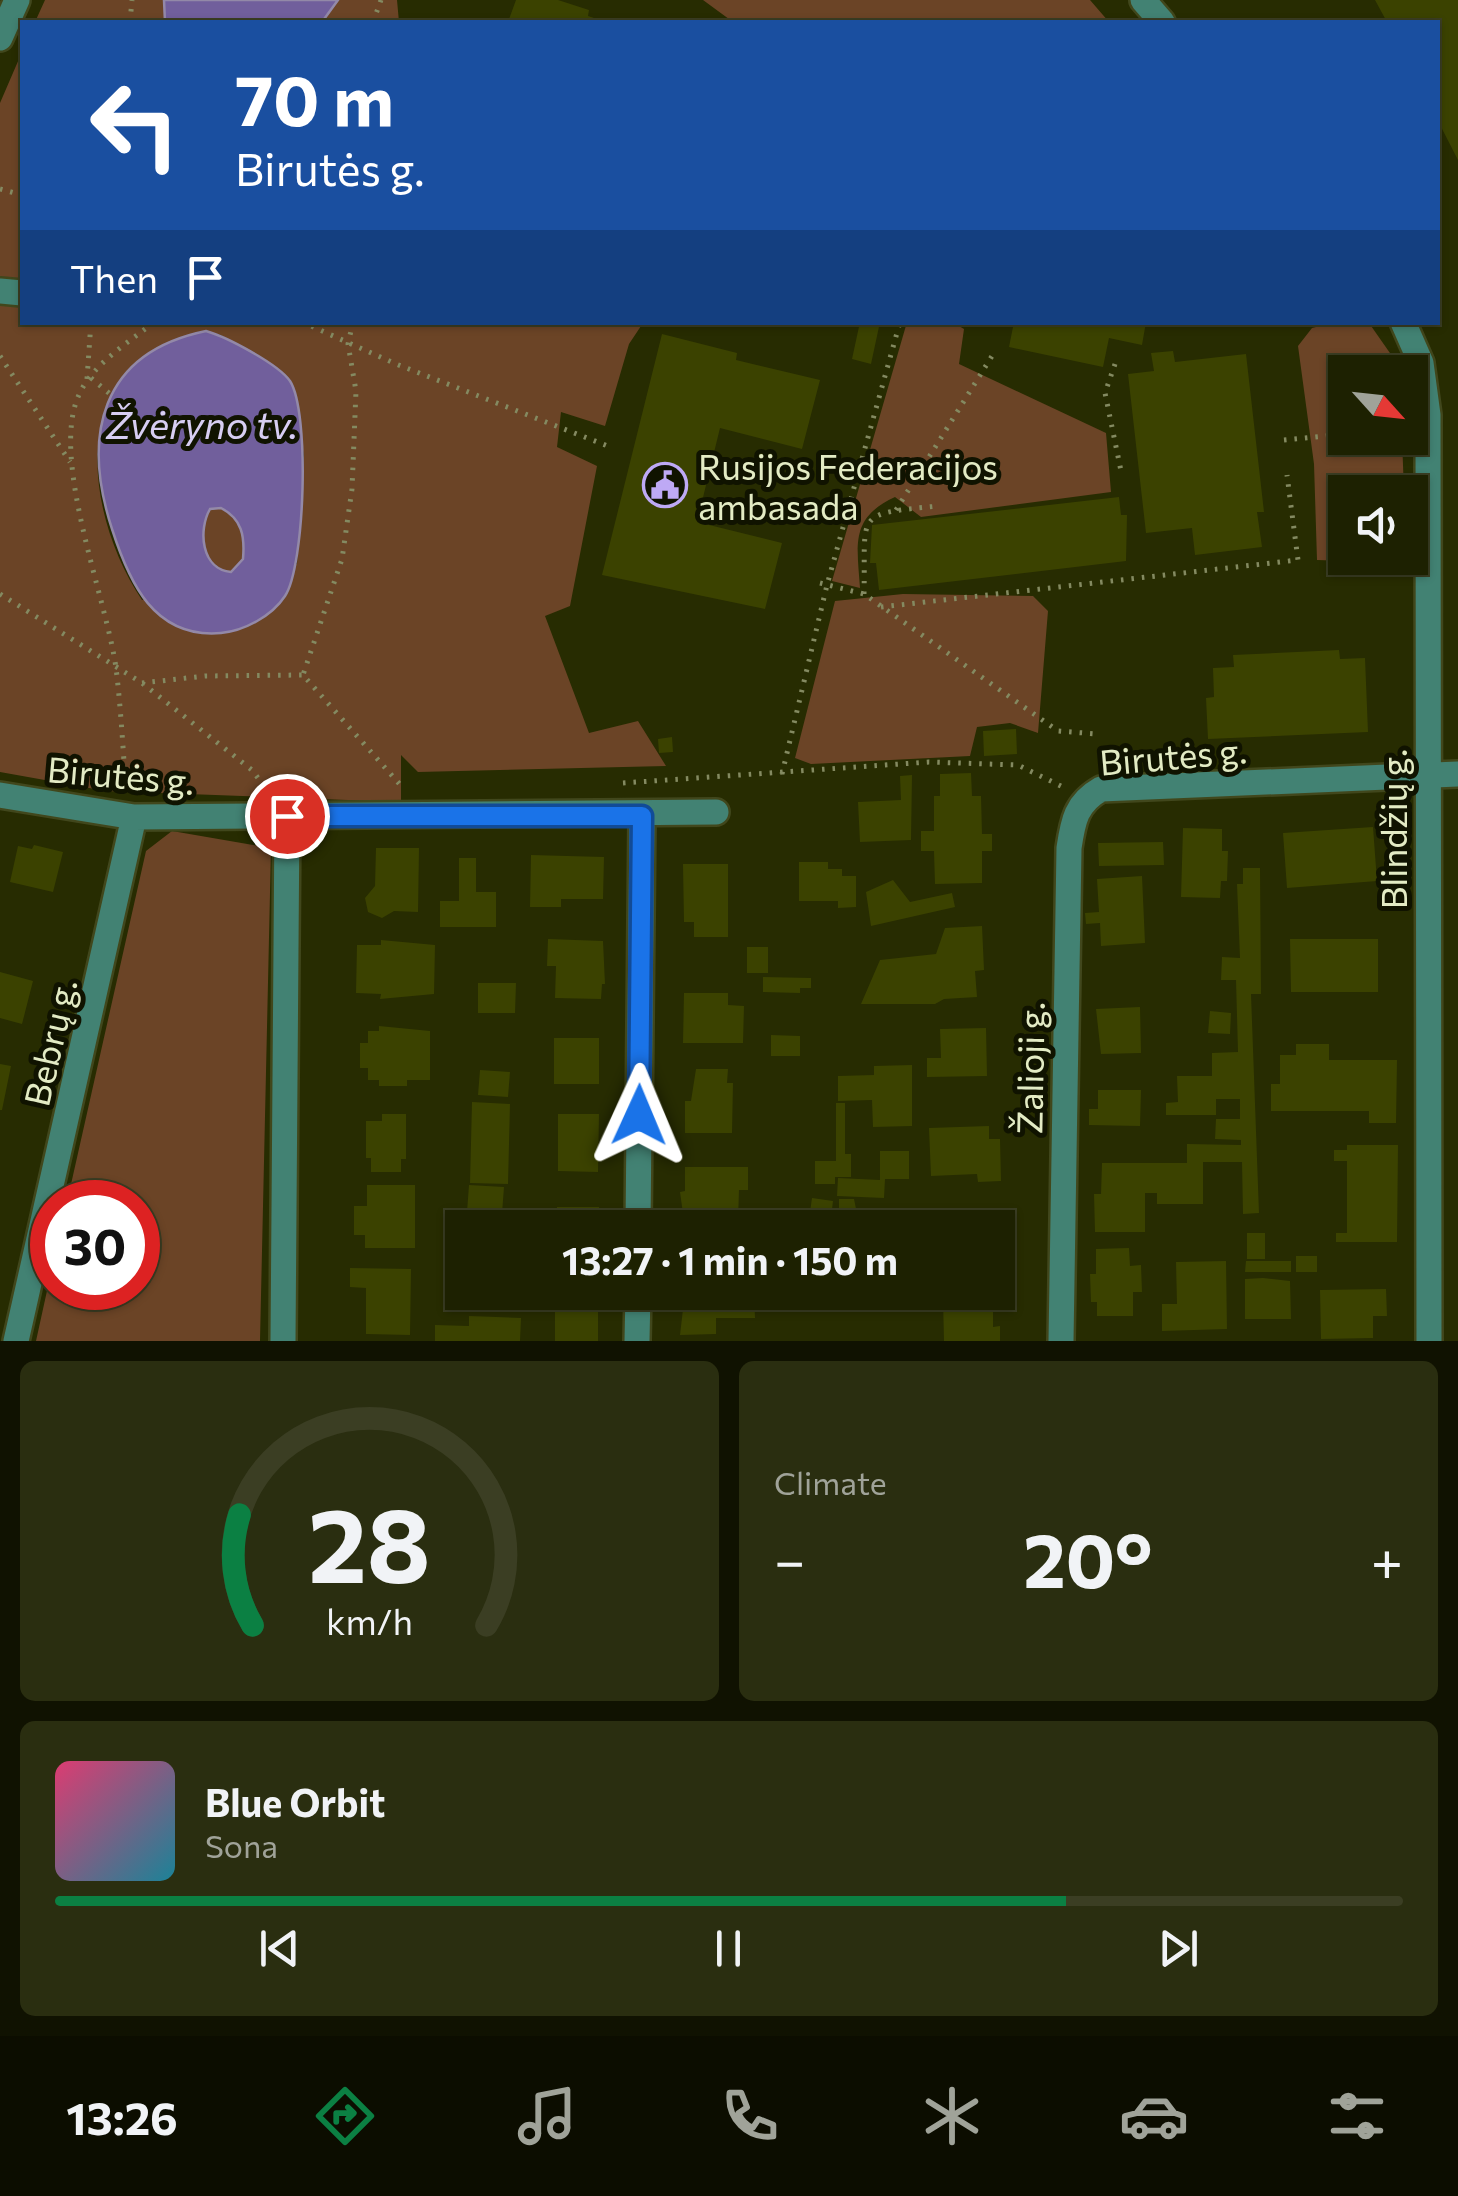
<!DOCTYPE html>
<meta charset="utf-8">
<style>
:root{--surface:#1d2101;--page:#2a2e10;--text:#f1f3f6;--muted:#a0a399;--line:#3b3e23;--accent:#0b8043}
body{margin:0;font-family:Commissioner,sans-serif;background:var(--page);color:var(--text);height:100vh;display:flex;flex-direction:column;font-size:38px;white-space:nowrap}
*{box-sizing:border-box;margin:0}
p{font-size:32px;color:var(--muted)}
.icon{flex:none;width:55px;height:55px;fill:none;stroke:currentColor;stroke-width:2;stroke-linecap:round;stroke-linejoin:round}
.map{position:relative;height:1341px;overflow:hidden}
.side{display:flex;flex-direction:column;gap:20px;padding:20px;background:#101201;flex:1}
.side>*{flex:none}
.hud{position:absolute;left:20px;top:20px;width:1420px;height:305px;border-radius:0px;box-shadow:0 2px 8px #0004,0 0 0 2px var(--line);background:#1a4fa0;color:#fff;overflow:hidden}
.needle{width:65px;rotate:117deg}
.fabs{position:absolute;left:1328px;top:355px;display:grid;gap:20px}
.fabs a{display:grid;place-items:center;width:100px;height:100px;border-radius:0px;background:var(--surface);box-shadow:0 2px 8px #0004,0 0 0 2px var(--line);font-size:50px}
.speed{position:absolute;left:30px;top:1180px;display:flex;gap:20px;font-size:50px;font-weight:700;text-align:center}
.speed>*{display:grid;place-content:center;width:130px;height:130px;border-radius:50%;background:var(--surface);box-shadow:0 2px 8px #0004,0 0 0 2px var(--line);line-height:1}
.speed .limit{border:15px solid #d22;background:#fff;color:#111}
.pin{position:absolute;display:grid;place-items:center;width:85px;height:85px;color:#fff;margin:-42px;border:5px solid #fff;border-radius:50%;box-shadow:0 2px 10px #0007}
.me{position:absolute;width:110px;margin:-55px;rotate:1deg;stroke-linejoin:round;filter:drop-shadow(0 0 8px #0008)}
.turn{display:flex;align-items:center;gap:35px;height:210px;padding:0 50px;font-size:45px}
.turn .icon{width:130px;height:130px;stroke-width:2.5}
.turn b{display:block;font-size:70px;line-height:85px}
.then{display:flex;align-items:center;height:95px;padding:0 50px;background:#0003;gap:20px;font-size:38px}
.big{font-size:75px;font-weight:700;line-height:1.1}
.side .card{flex:1;display:flex;flex-direction:column;justify-content:center;gap:15px;min-width:0;padding:0 35px;border-radius:15px;background:var(--page)}
.side .dial{align-items:center;gap:0}
.dial svg{height:260px;overflow:visible;fill:none;stroke:var(--line);stroke-width:7;stroke-linecap:round;text-anchor:middle}
.dial text{fill:var(--text);stroke:none}
.song{display:flex;align-items:center;gap:30px}
.cover{width:120px;height:120px;border-radius:15px;background:linear-gradient(135deg,hsl(340 70% 55%),hsl(190 70% 35%))}
.played{height:10px;border-radius:5px;background:linear-gradient(90deg,var(--accent) 75%,var(--line) 75%)}
.keys{display:flex;justify-content:space-around;direction:ltr}
.heat{display:flex;justify-content:space-between;align-items:center;font-size:55px;direction:ltr}
.side .tiles{flex:1;display:grid;gap:20px;grid-template-columns:1fr 1fr}
.card:last-child{grid-column:span 2}
.trip{position:absolute;left:445px;top:1210px;width:570px;height:100px;border-radius:0px;background:var(--surface);box-shadow:0 2px 8px #0004,0 0 0 2px var(--line);font-weight:700;line-height:100px;text-align:center}
.dock{display:flex;height:160px;justify-content:space-around;align-items:center;background:#0c0d00;color:var(--muted)}
.dock .icon{width:70px;height:70px}
.dock .current{color:var(--accent)}
.dock b{font-size:45px;color:var(--text)}
.map>svg:first-child{display:block}
</style>
<div class="map">
<svg width="1458" height="1341" viewBox="0 0 1458 1341">
<rect width="100%" height="100%" fill="#272c01"/>
<path fill="#6b4426" fill-rule="evenodd" d="M 45,0 L 164,0 L 165,22 L 35,22 Z
M 338,0 L 397,0 L 399,22 L 322,22 Z
M 703,0 L 1090,0 L 1109,22 L 733,22 Z
M 22,52 L 22,322 L 643,323 L 629,344 L 605,426 L 561,412 L 557,447 L 597,466 L 570,606 L 545,616 L 589,733 L 638,721 L 666,766 L 418,772 L 401,755 L 401,802 L 106,791 L 0,772 L 0,103 ZM 206,331 L 221,335 L 289,379 L 304,455 L 297,564 L 142,600 C 95,530 69,410 148,353 C 164,342 188,338 206,331 Z
M 907,322 L 954,323 L 964,329 L 959,364 L 1106,433 L 1111,492 L 921,517 L 895,497 C 850,518 857,544 860,588 L 832,581 Z
M 1336,322 L 1369,323 L 1399,366 L 1399,372 L 1345,372 L 1345,438 L 1402,438 L 1404,492 L 1345,492 L 1345,558 L 1407,558 L 1407,563 L 1317,560 L 1314,464 L 1298,346 L 1312,328 Z
M 221,508 C 241,519 245,536 243,559 L 231,572 C 201,569 198,530 210,509 Z
M 903,594 L 1033,596 L 1048,611 L 1038,733 L 1010,723 L 977,727 L 970,756 L 811,764 L 795,758 L 835,601 Z
M 172,831 L 271,848 L 260,1341 L 36,1341 L 52,1268 L 52,1288 L 138,1288 L 138,1202 L 67,1202 L 146,851 Z"/>
<path fill="#715f9c" stroke="#9389a8" stroke-width="2.5" fill-rule="evenodd" d="M 164,0 L 338,0 L 322,22 L 165,22 Z
M 206,331 C 227,337 278,364 290,381 C 310,412 305,566 285,596 C 272,616 244,631 221,633 C 154,639 129,582 112,529 C 82,437 99,353 206,331 ZM 221,508 C 242,519 245,536 243,559 L 231,572 C 201,569 198,530 210,509 Z"/>
<path fill="#3b4200" d="M 516,0 L 558,0 L 589,10 L 588,16 L 606,22 L 508,22 Z
M 1375,0 L 1458,0 L 1458,160 L 1438,121 L 1438,22 L 1387,22 Z
M 860,322 L 880,322 L 871,364 L 852,359 Z
M 1014,322 L 1146,322 L 1142,345 L 1109,338 L 1103,367 L 1009,347 Z
M 662,334 L 737,353 L 736,360 L 820,380 L 802,449 L 720,428 L 697,522 L 782,543 L 765,609 L 602,575 Z
M 1173,351 L 1175,362 L 1246,354 L 1264,512 L 1257,512 L 1262,547 L 1195,555 L 1192,528 L 1146,533 L 1128,374 L 1154,371 L 1151,353 Z
M 1119,497 L 1121,515 L 1127,515 L 1126,561 L 879,590 L 876,563 L 870,563 L 872,525 Z
M 1339,650 L 1340,659 L 1365,658 L 1368,732 L 1208,739 L 1206,698 L 1214,697 L 1213,668 L 1234,667 L 1233,655 Z
M 1016,729 L 1017,754 L 984,756 L 983,731 Z
M 672,737 L 673,752 L 659,753 L 658,739 Z
M 971,773 L 972,796 L 981,796 L 982,834 L 992,834 L 992,851 L 982,851 L 982,883 L 935,884 L 934,851 L 921,851 L 921,831 L 934,831 L 934,796 L 940,796 L 940,774 Z
M 912,775 L 911,840 L 860,842 L 858,802 L 901,800 L 900,776 Z
M 1373,827 L 1377,881 L 1287,888 L 1283,833 Z
M 1183,828 L 1222,829 L 1222,851 L 1228,851 L 1227,881 L 1221,881 L 1220,898 L 1181,897 Z
M 1163,842 L 1164,865 L 1099,866 L 1098,843 Z
M 34,845 L 63,852 L 53,892 L 10,882 L 18,846 L 32,849 Z
M 376,848 L 419,848 L 418,912 L 394,911 L 382,918 L 368,912 L 365,898 L 375,886 Z
M 531,855 L 604,857 L 603,899 L 561,899 L 561,907 L 530,907 Z
M 459,858 L 476,858 L 476,892 L 496,892 L 496,927 L 440,927 L 440,901 L 459,901 Z
M 799,862 L 828,862 L 828,869 L 842,869 L 842,876 L 856,876 L 856,907 L 838,908 L 838,901 L 799,901 Z
M 683,864 L 728,864 L 728,937 L 694,937 L 694,922 L 684,922 Z
M 1243,868 L 1260,868 L 1261,994 L 1251,994 L 1259,1213 L 1243,1214 L 1242,1162 L 1203,1162 L 1203,1204 L 1157,1204 L 1157,1193 L 1145,1193 L 1145,1232 L 1095,1232 L 1094,1194 L 1101,1194 L 1102,1163 L 1187,1163 L 1187,1144 L 1241,1145 L 1241,1140 L 1215,1139 L 1216,1119 L 1240,1119 L 1240,1099 L 1216,1099 L 1216,1115 L 1166,1115 L 1166,1103 L 1178,1102 L 1177,1076 L 1212,1076 L 1212,1053 L 1238,1052 L 1236,980 L 1221,980 L 1222,957 L 1240,958 L 1237,884 L 1243,884 Z
M 1142,876 L 1145,943 L 1101,946 L 1100,923 L 1086,924 L 1085,913 L 1099,912 L 1097,879 Z
M 893,880 L 910,902 L 952,893 L 955,907 L 871,926 L 866,892 Z
M 982,926 L 984,970 L 975,971 L 977,997 L 944,999 L 935,1004 L 861,1004 L 880,960 L 936,954 L 945,928 Z
M 548,939 L 603,941 L 605,984 L 602,984 L 601,999 L 555,998 L 556,966 L 547,966 Z
M 1290,939 L 1378,939 L 1378,992 L 1291,992 Z
M 381,940 L 435,945 L 434,994 L 380,999 L 381,994 L 356,993 L 357,945 L 381,945 Z
M 747,947 L 768,947 L 768,973 L 747,973 Z
M 0,972 L 33,981 L 22,1024 L 0,1018 Z
M 763,977 L 811,978 L 811,988 L 800,988 L 800,993 L 763,992 Z
M 478,983 L 516,983 L 515,1013 L 478,1013 Z
M 684,993 L 728,993 L 728,1005 L 744,1006 L 743,1043 L 683,1043 Z
M 1140,1007 L 1141,1053 L 1101,1054 L 1096,1009 Z
M 1210,1011 L 1231,1013 L 1230,1034 L 1208,1033 Z
M 379,1026 L 430,1031 L 430,1080 L 407,1080 L 407,1086 L 379,1086 L 379,1080 L 368,1080 L 368,1068 L 360,1068 L 360,1043 L 368,1043 L 368,1031 L 379,1031 Z
M 986,1028 L 987,1076 L 927,1077 L 927,1058 L 941,1058 L 940,1029 Z
M 771,1035 L 800,1036 L 800,1056 L 771,1056 Z
M 554,1038 L 599,1038 L 599,1084 L 554,1084 Z
M 1296,1044 L 1329,1044 L 1329,1060 L 1397,1060 L 1396,1123 L 1369,1123 L 1369,1111 L 1271,1111 L 1271,1084 L 1280,1084 L 1280,1055 L 1296,1055 Z
M 0,1064 L 11,1066 L 2,1110 L 0,1110 Z
M 912,1065 L 912,1126 L 873,1127 L 872,1100 L 838,1101 L 838,1076 L 874,1075 L 874,1066 Z
M 696,1069 L 728,1069 L 727,1083 L 733,1083 L 732,1133 L 685,1133 L 685,1101 L 691,1101 Z
M 480,1070 L 510,1072 L 508,1097 L 478,1095 Z
M 1098,1090 L 1141,1090 L 1140,1126 L 1089,1125 L 1089,1109 L 1098,1109 Z
M 472,1102 L 510,1104 L 508,1184 L 470,1183 Z
M 836,1103 L 845,1103 L 845,1154 L 851,1154 L 851,1177 L 835,1177 L 835,1184 L 815,1184 L 815,1161 L 836,1161 Z
M 382,1114 L 406,1114 L 406,1159 L 401,1159 L 401,1172 L 371,1172 L 371,1158 L 366,1158 L 366,1121 L 382,1121 Z
M 558,1114 L 599,1114 L 598,1172 L 558,1171 Z
M 989,1126 L 989,1139 L 1000,1139 L 1001,1181 L 978,1182 L 977,1174 L 931,1176 L 929,1128 Z
M 1347,1145 L 1398,1145 L 1397,1242 L 1336,1242 L 1336,1233 L 1347,1233 L 1347,1161 L 1334,1161 L 1334,1150 L 1347,1150 Z
M 880,1151 L 909,1151 L 909,1179 L 885,1179 L 884,1198 L 837,1196 L 838,1178 L 880,1180 Z
M 685,1167 L 748,1167 L 748,1190 L 739,1190 L 738,1221 L 726,1221 L 726,1228 L 685,1228 L 680,1192 L 685,1191 Z
M 367,1185 L 415,1185 L 415,1248 L 365,1248 L 365,1235 L 354,1235 L 354,1206 L 367,1206 Z
M 469,1185 L 504,1187 L 502,1214 L 467,1212 Z
M 812,1198 L 833,1201 L 831,1218 L 839,1218 L 839,1199 L 854,1199 L 860,1228 L 826,1228 L 826,1221 L 809,1219 Z
M 557,1207 L 599,1207 L 599,1228 L 557,1228 Z
M 1247,1233 L 1265,1233 L 1265,1259 L 1247,1259 Z
M 1129,1248 L 1130,1266 L 1141,1265 L 1142,1292 L 1133,1292 L 1133,1316 L 1097,1316 L 1097,1302 L 1091,1302 L 1090,1274 L 1096,1274 L 1096,1249 Z
M 1296,1256 L 1317,1256 L 1317,1272 L 1296,1272 Z
M 1226,1261 L 1227,1329 L 1162,1331 L 1162,1304 L 1177,1304 L 1176,1262 Z
M 1246,1261 L 1291,1261 L 1291,1272 L 1245,1272 Z
M 350,1268 L 411,1269 L 410,1335 L 366,1334 L 366,1288 L 350,1287 Z
M 1263,1278 L 1290,1281 L 1291,1319 L 1245,1319 L 1245,1279 Z
M 1386,1289 L 1387,1316 L 1373,1316 L 1373,1338 L 1321,1339 L 1320,1290 Z
M 685,1292 L 754,1292 L 755,1318 L 716,1318 L 716,1334 L 680,1335 Z
M 993,1298 L 993,1327 L 1000,1326 L 1000,1341 L 944,1341 L 943,1299 Z
M 598,1304 L 598,1341 L 555,1341 L 555,1305 Z
M 469,1316 L 521,1318 L 520,1341 L 435,1341 L 435,1325 L 469,1326 Z"/>
<g fill="none" stroke-linecap="round" stroke-linejoin="round">
<defs>
<path id="minor" d="M 1143,0 L 1162,22
M 0,38 L 17,0
M 0,291 L 22,293
M 1403,322 L 1421,363 L 1428,415 L 1429,1341
M 0,795 L 134,817 L 716,812
M 638,1228 L 642,816
M 16,1341 L 134,817
M 283,1341 L 287,816
M 637,1341 L 638,1292
M 1061,1341 L 1069,848 C 1073,821 1076,803 1101,789 L 1458,774"/>
</defs>
<use href="#minor" stroke="#41471c" stroke-width="30"/>
<path stroke="#848a61" stroke-width="5" stroke-dasharray="2.5 8" stroke-linecap="butt" d="M 130,22 L 132,0
M 373,22 L 381,0
M 0,189 L 22,195
M 302,322 L 396,364 L 613,448
M 353,322 L 348,344 L 356,391 L 352,489 L 342,559 L 303,675 L 403,788
M 0,356 L 70,462
M 1115,364 L 1105,393 L 1121,471
M 91,378 L 110,394
M 87,379 L 91,322
M 1284,440 L 1345,434
M 896,510 L 992,356
M 820,583 L 864,594 L 1058,731 L 1097,734
M 0,594 L 142,683 L 252,770 L 267,790
M 864,594 C 866,512 852,514 939,506
M 881,607 L 1298,560 L 1287,475
M 142,683 L 205,676 L 303,675
M 782,774 L 827,585 L 900,322
M 623,783 L 929,762 L 1018,765 L 1065,788
M 126,790 C 123,750 121,709 116,668 C 106,597 51,461 78,397 C 91,365 128,343 154,322"/>
<use href="#minor" stroke="#428273" stroke-width="25"/>
</g>
<g fill="none" stroke-linecap="round" stroke-linejoin="round">
<defs>
<path id="route" d="M 287,816 L 642,816 L 639,1115"/>
</defs>
<use href="#route" stroke="#114b97" stroke-width="25"/>
<use href="#route" stroke="#1a73e8" stroke-width="18"/>
</g>
<defs>
<symbol id="civic-ring" viewBox="-11 -11 22 22"><circle r="9.5" fill="#101300" stroke="#bea9f5" stroke-width="1.5"/><path d="M-.6-6.5H3V-4.5H.6V-3L4-1V1h2V6H-6V1h2V-1L-.6-3ZM-1.2 2.5V6h2.4V2.5Z" fill="#bea9f5"/></symbol>
</defs>
<g fill-rule="evenodd">
<use href="#civic-ring" x="640" y="460" width="50" height="50"/>
</g>
<g text-anchor="middle" dominant-baseline="central" stroke-width="10" stroke-linejoin="round" paint-order="stroke">
<g font-size="35" fill="#e3ebc4" stroke="#101300" text-anchor="start">
<text x="698" y="465">Rusijos Federacijos<tspan x="698" dy="40">ambasada</tspan></text>
</g>
<g font-size="35" fill="#e3ebc4" stroke="#101300">
<text transform="translate(1173 755) rotate(-5)">Birutės g.</text>
<text transform="translate(121 774) rotate(5)">Birutės g.</text>
<text transform="translate(1392 829) rotate(-90)">Blindžių g.</text>
<text transform="translate(49 1042) rotate(-77)">Bebrų g.</text>
<text transform="translate(1029 1068) rotate(-89)">Žalioji g.</text>
</g>
<g font-size="38" font-style="italic" fill="#d7cef2" stroke="#101300">
<text x="202" y="423">Žvėryno tv.</text>
</g>
</g>
</svg>
<div class="fabs">
<a><svg class="needle" viewBox="-14 -14 28 28"><path d="M0-13l5 13h-10z" fill="#e53935"/><path d="M0 13l5-13h-10z" fill="#a0a399"/></svg></a>
<a><svg class="icon" aria-label="sound" viewBox="0 0 24 24"><path d="M4 9h4l5-4v14l-5-4H4zM17 9q2 3 0 6"/></svg></a>
</div>
<div class="speed"><div class="limit">30</div></div>
<div class="pin" style="left:287px;top:816px;background:#d93025"><svg class="icon" aria-label="arrive" viewBox="0 0 24 24"><path d="M6 21V4h12l-3 4 3 4H6"/></svg></div>
<svg class="me" style="left:639px;top:1115px" viewBox="-20 -20 40 40"><path d="M0-17L14 15 0 8-14 15z" fill="#1a73e8" stroke="#fff" stroke-width="4"/></svg>
<div class="trip">13:27 · 1 min · 150 m</div>
<div class="hud">
<div class="turn"><svg class="icon" aria-label="left" viewBox="0 0 24 24"><path d="M17 20v-9H6M10 6l-5 5 5 5"/></svg><div><b>70 m</b>Birutės g.</div></div>
<div class="then">Then<svg class="icon" aria-label="arrive" viewBox="0 0 24 24"><path d="M6 21V4h12l-3 4 3 4H6"/></svg></div>
</div>
</div>
<section class="side">
<div class="tiles">
<div class="card dial"><svg viewBox="0 0 100 80">
<path d="M14 69A42 42 0 1 1 86 69"/>
<path d="M14 69A42 42 0 0 1 10 35" stroke="#0b8043"/>
<text x="50" y="56" font-size="32" font-weight="700">28</text>
<text x="50" y="72" font-size="11">km/h</text>
</svg></div>
<div class="card"><p>Climate</p>
<div class="heat"><a>−</a><b class="big">20°</b><a>+</a></div>
</div>
<div class="card">
<div class="song"><i class="cover"></i><div><b>Blue Orbit</b><p>Sona</p></div></div>
<div class="played"></div>
<div class="keys"><svg class="icon" aria-label="previous" viewBox="0 0 24 24"><path d="M18 5L8 12l10 7zM5 5v14"/></svg><svg class="icon" aria-label="pause" viewBox="0 0 24 24"><path d="M8 5v14M16 5v14"/></svg><svg class="icon" aria-label="next" viewBox="0 0 24 24"><path d="M6 5l10 7-10 7zM19 5v14"/></svg></div>
</div>
</div>
</section>
<nav class="dock">
<b>13:26</b>
<svg class="icon current" aria-label="directions" viewBox="0 0 24 24"><path d="M12 3l9 9-9 9-9-9zM9 14v-3h6M13 9l2 2-2 2"/></svg>
<svg class="icon" aria-label="music" viewBox="0 0 24 24"><path d="M9 18V5l10-2v13"/><circle cx="6" cy="18" r="3"/><circle cx="16" cy="16" r="3"/></svg>
<svg class="icon" aria-label="phone" viewBox="0 0 24 24"><path d="M5 4h4l2 5-3 2q2 4 5 5l2-3 5 2v4C11 20 4 13 5 4z"/></svg>
<svg class="icon" aria-label="climate" viewBox="0 0 24 24"><path d="M12 3v18M4 7l16 10M4 17L20 7"/></svg>
<svg class="icon" aria-label="car" viewBox="0 0 24 24"><path d="M5 17H2v-5l4-1 3-4h7l3 4 3 1v5h-3M9 17h6M6 11h13"/><circle cx="7" cy="17" r="2"/><circle cx="17" cy="17" r="2"/></svg>
<svg class="icon" aria-label="filters" viewBox="0 0 24 24"><path d="M4 7h16M4 17h16"/><circle cx="9" cy="7" r="2"/><circle cx="15" cy="17" r="2"/></svg>
</nav>
